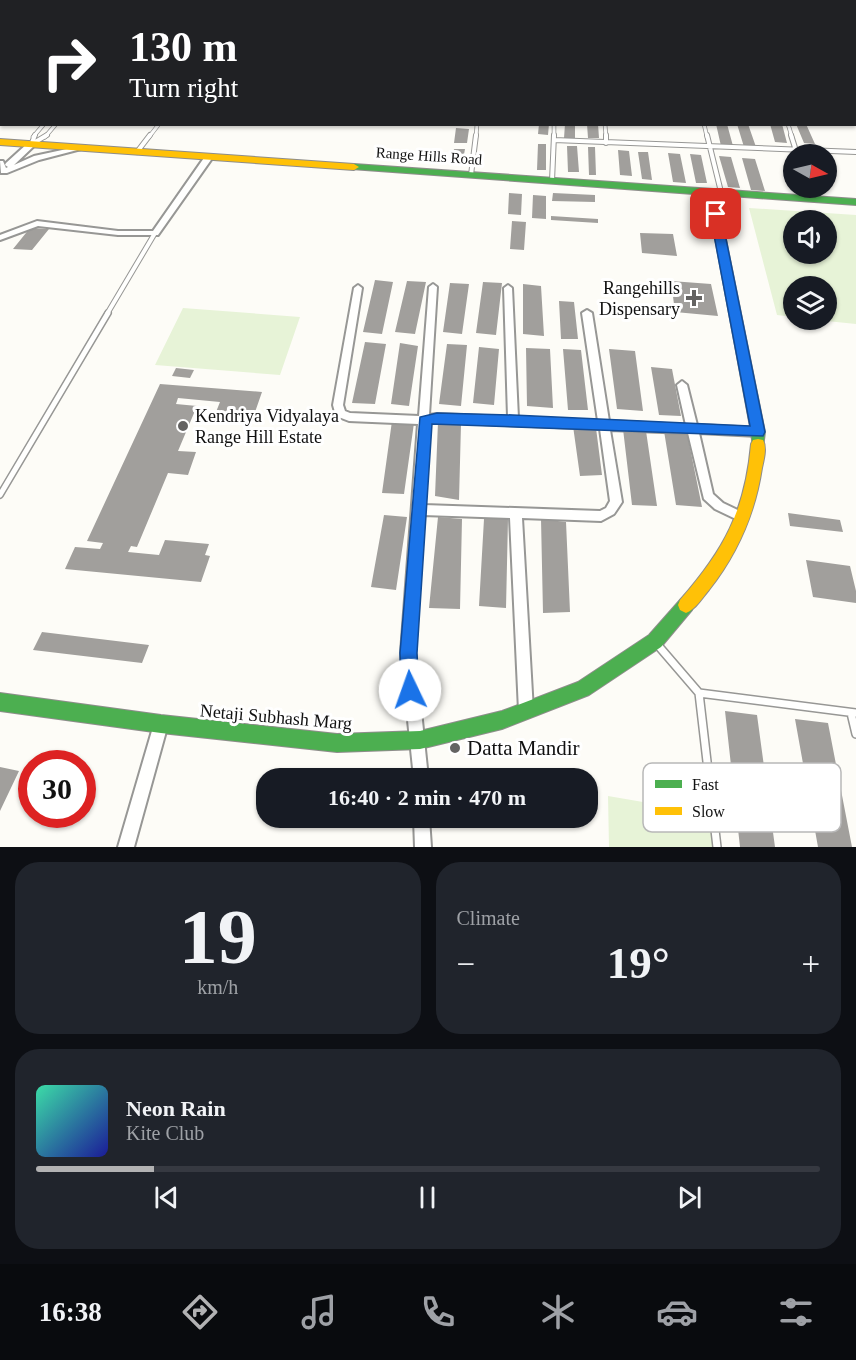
<!DOCTYPE html>
<meta charset="utf-8">
<style>
:root{--surface:#171b24;--page:#20242c;--text:#f1f3f6;--muted:#9ea1a6;--line:#363941;--accent:#b2b2b3}
body{margin:0;font-family:Georgia,serif;background:var(--page);color:var(--text);height:100vh;display:flex;flex-direction:column;font-size:22px;white-space:nowrap}
*{box-sizing:border-box;margin:0}
p{font-size:20px;color:var(--muted)}
.icon{flex:none;width:33px;height:33px;fill:none;stroke:currentColor;stroke-width:2;stroke-linecap:round;stroke-linejoin:round}
.map{position:relative;height:847px;overflow:hidden}
.details{display:flex;flex-direction:column;gap:15px;padding:15px;background:#0d0f14;flex:1}
.details>*{flex:none}
.top-card{position:absolute;left:0px;top:0px;width:856px;height:126px;box-shadow:0 2px 4px #0004;background:#202124;color:#fff;overflow:hidden}
.needle{width:39px;rotate:98deg}
.fabs{position:absolute;left:783px;top:144px;display:grid;gap:12px}
.fabs a{display:grid;place-items:center;width:54px;height:54px;border-radius:50%;background:var(--surface);box-shadow:0 2px 4px #0004;font-size:30px}
.speed{position:absolute;left:18px;top:750px;display:flex;gap:12px;font-size:30px;font-weight:700;text-align:center}
.speed>*{display:grid;place-content:center;width:78px;height:78px;border-radius:50%;background:var(--surface);box-shadow:0 2px 4px #0004;line-height:1}
.speed .limit{border:9px solid #d22;background:#fff;color:#111}
.pin{position:absolute;display:grid;place-items:center;width:51px;height:51px;color:#fff;margin:-26px;border-radius:12px;box-shadow:0 3px 9px #0006}
.me{position:absolute;width:66px;margin:-33px;rotate:357deg;stroke-linejoin:round;filter:drop-shadow(0 0 4px #0008)}
.turn{display:flex;align-items:center;gap:21px;height:126px;padding:0 30px;font-size:27px}
.turn .icon{width:78px;height:78px;stroke-width:2.5}
.turn b{display:block;font-size:42px;line-height:51px}
.big{font-size:45px;font-weight:600;line-height:1.1}
.details .card{flex:1;display:flex;flex-direction:column;justify-content:center;gap:9px;min-width:0;padding:0 21px;border-radius:24px;background:var(--page)}
.details .dial{align-items:center;gap:0}
.dial b{font-size:78px;line-height:1}
.song{display:flex;align-items:center;gap:18px}
.cover{width:72px;height:72px;border-radius:9px;background:linear-gradient(135deg,hsl(160 70% 55%),hsl(240 70% 35%))}
.played{height:6px;border-radius:3px;background:linear-gradient(90deg,var(--accent) 15%,var(--line) 15%)}
.keys{display:flex;justify-content:space-around;direction:ltr}
.heat{display:flex;justify-content:space-between;align-items:center;font-size:33px;direction:ltr}
.details .tiles{flex:1;display:grid;gap:15px;grid-template-columns:1fr 1fr}
.card:last-child{grid-column:span 2}
.trip{position:absolute;left:256px;top:768px;width:342px;height:60px;border-radius:24px;background:var(--surface);box-shadow:0 2px 4px #0004;font-weight:600;line-height:60px;text-align:center}
.tabs{display:flex;height:96px;justify-content:space-around;align-items:center;background:#090b0e;color:var(--muted)}
.tabs .icon{width:42px;height:42px}
.tabs .active{color:var(--accent)}
.tabs b{font-size:27px;color:var(--text)}
.map>svg:first-child{display:block}
</style>
<div class="map">
<svg width="856" height="847" viewBox="0 0 856 847">
<rect width="100%" height="100%" fill="#fdfcf7"/>
<path fill="#e7f3d7" fill-rule="evenodd" d="M 749,208 L 856,215 L 856,324 L 817,320 L 826,320 L 826,286 L 794,286 L 793,317 L 777,315 ZM 794,220 L 826,220 L 826,254 L 794,254 Z
M 183,308 L 300,317 L 280,375 L 155,365 Z
M 608,796 L 713,814 L 717,847 L 609,847 Z"/>
<path fill="#a19f9c" d="M 539,124 L 549,124 L 548,135 L 538,134 Z
M 565,124 L 575,124 L 575,139 L 564,138 Z
M 587,124 L 598,124 L 599,138 L 588,138 Z
M 716,124 L 727,124 L 733,146 L 721,146 Z
M 737,124 L 748,124 L 756,147 L 744,147 Z
M 770,124 L 782,124 L 787,143 L 775,142 Z
M 796,124 L 806,124 L 815,144 L 804,143 Z
M 456,128 L 469,129 L 467,143 L 454,143 Z
M 538,144 L 546,144 L 546,170 L 537,170 Z
M 567,146 L 577,146 L 579,172 L 568,172 Z
M 588,147 L 595,147 L 596,175 L 589,175 Z
M 454,149 L 465,149 L 463,160 L 452,159 Z
M 618,150 L 629,151 L 632,176 L 620,175 Z
M 638,152 L 648,152 L 652,180 L 642,179 Z
M 668,153 L 680,154 L 686,183 L 673,182 Z
M 690,154 L 701,155 L 707,183 L 696,183 Z
M 719,156 L 731,157 L 740,188 L 728,187 Z
M 742,158 L 755,159 L 765,191 L 751,190 Z
M 509,193 L 522,194 L 521,215 L 508,214 Z
M 553,193 L 595,195 L 595,202 L 552,201 Z
M 533,195 L 546,196 L 546,219 L 532,218 Z
M 551,216 L 598,219 L 598,223 L 551,220 Z
M 512,221 L 526,222 L 524,250 L 510,249 Z
M 30,228 L 49,229 L 32,250 L 13,249 Z
M 640,233 L 673,234 L 677,256 L 642,253 Z
M 375,280 L 393,282 L 382,334 L 363,332 Z
M 407,281 L 426,282 L 415,334 L 395,332 Z
M 671,281 L 711,284 L 718,316 L 675,312 Z
M 483,282 L 502,283 L 496,335 L 476,333 Z
M 450,283 L 469,284 L 462,334 L 443,332 Z
M 523,284 L 541,286 L 544,336 L 523,334 Z
M 559,301 L 574,302 L 578,339 L 561,339 Z
M 365,342 L 386,344 L 375,404 L 352,403 Z
M 400,343 L 418,346 L 409,406 L 391,404 Z
M 447,344 L 467,345 L 461,406 L 439,404 Z
M 479,347 L 499,349 L 494,405 L 473,403 Z
M 526,348 L 550,349 L 553,408 L 527,406 Z
M 563,349 L 581,350 L 588,410 L 568,410 Z
M 609,349 L 635,351 L 643,411 L 617,409 Z
M 651,367 L 672,369 L 681,416 L 659,415 Z
M 176,368 L 194,370 L 190,378 L 172,376 Z
M 160,384 L 262,392 L 254,415 L 216,412 L 220,402 L 178,398 L 176,404 L 197,406 L 178,451 L 196,452 L 188,475 L 168,473 L 137,547 L 131,546 L 128,552 L 159,555 L 165,540 L 209,544 L 205,555 L 210,556 L 201,582 L 65,569 L 75,547 L 100,549 L 103,543 L 87,541 Z
M 392,421 L 414,423 L 404,494 L 382,493 Z
M 438,422 L 461,424 L 459,500 L 435,496 Z
M 573,426 L 596,428 L 602,475 L 580,476 Z
M 623,429 L 646,431 L 657,506 L 632,505 Z
M 664,431 L 687,433 L 702,507 L 676,505 Z
M 788,513 L 840,520 L 843,532 L 790,526 Z
M 384,515 L 407,517 L 396,590 L 371,587 Z
M 438,517 L 462,519 L 460,609 L 429,608 Z
M 484,519 L 508,519 L 506,608 L 479,606 Z
M 541,519 L 566,522 L 570,612 L 543,613 Z
M 806,560 L 850,566 L 856,591 L 856,603 L 813,597 Z
M 42,632 L 149,645 L 142,663 L 33,650 Z
M 725,711 L 757,715 L 775,847 L 740,847 Z
M 795,719 L 828,723 L 852,847 L 818,847 Z
M 0,767 L 19,771 L 0,811 Z"/>
<g fill="none" stroke-linecap="round" stroke-linejoin="round">
<defs>
<path id="lane-far3" d="M 39,0 L 54,2
M 546,0 L 548,2
M 575,0 L 577,2
M 641,0 L 643,2
M 693,0 L 695,2
M 159,2 L 161,0
M 169,2 L 171,0
M 605,124 L 606,137
M 704,124 L 707,137
M 788,124 L 792,137
M 33,137 L 44,124
M 45,137 L 56,124
M 149,137 L 159,124
M 476,137 L 477,124
M 554,137 L 554,124"/>
<path id="lane-far2" d="M 606,135 L 606,143
M 707,135 L 721,192
M 791,135 L 797,154
M 554,140 L 856,152
M 32,144 L 47,135
M 31,145 L 35,135
M 137,152 L 150,135
M 471,175 L 476,135
M 552,181 L 554,135
M 809,188 L 813,199
M 107,314 L 155,233"/>
<path id="lane-far1" d="M 0,495 L 108,313"/>
<path id="lane" d="M 656,643 L 699,693 L 717,847
M 699,693 L 856,713
M 851,713 L 856,734"/>
<path id="street" d="M 28,143 L 35,145 L 14,165 L 34,156 L 81,146 L 85,148 L 39,160 L 7,173 L 1,173 L 0,161 L 3,161 L 6,168 L 8,167 L 5,165 L 6,163 Z
M 206,155 L 213,157 L 158,235 L 118,235 L 38,226 L 0,240 L 0,235 L 37,221 L 118,231 L 153,231 Z
M 433,284 L 437,287 L 429,415 L 437,414 L 508,417 L 504,288 L 508,285 L 512,288 L 518,418 L 598,421 L 582,313 L 587,310 L 592,313 L 609,421 L 686,425 L 677,385 L 682,381 L 687,385 L 697,425 L 758,428 L 762,429 L 763,432 L 762,435 L 758,436 L 699,433 L 713,494 L 723,503 L 746,514 L 748,517 L 746,520 L 742,522 L 738,520 L 715,509 L 704,499 L 688,433 L 610,430 L 622,502 L 614,514 L 601,521 L 522,518 L 533,711 L 531,716 L 526,718 L 521,716 L 519,711 L 510,518 L 423,515 L 415,653 L 428,778 L 414,778 L 401,653 L 418,424 L 349,421 L 336,416 L 333,405 L 354,288 L 358,285 L 362,288 L 343,405 L 345,411 L 350,413 L 419,416 L 429,287 ZM 437,422 L 600,429 L 610,501 L 606,508 L 600,511 L 424,505 L 429,423 Z
M 161,717 L 166,719 L 168,724 L 134,847 L 118,847 L 154,724 L 156,719 Z
M 414,818 L 429,818 L 431,847 L 415,847 Z"/>
<path id="fast" d="M 354,164 L 856,199 L 856,205 L 717,195 L 765,432 L 763,448 L 753,448 L 751,432 L 707,195 L 351,169 L 349,167 Z
M 686,597 L 692,600 L 694,605 L 692,610 L 661,647 L 589,695 L 502,729 L 420,749 L 337,752 L 161,733 L 0,711 L 0,693 L 161,715 L 337,734 L 420,731 L 502,711 L 578,682 L 649,635 L 680,600 Z"/>
<path id="slow" d="M 0,139 L 354,164 L 359,167 L 354,170 L 0,145 Z
M 758,439 L 763,440 C 767,448 764,459 762,468 C 755,514 738,553 709,590 C 702,598 696,609 686,613 L 680,610 L 678,605 L 680,600 C 724,550 745,511 751,444 L 753,440 Z"/>
</defs>
<use href="#lane-far3" stroke="#979795" stroke-width="4.5"/>
<use href="#lane-far2" stroke="#979795" stroke-width="6"/>
<use href="#lane-far1" stroke="#979795" stroke-width="8"/>
<use href="#lane" stroke="#979795" stroke-width="10"/>
<use href="#street" stroke="#979795" stroke-width="4"/>
<use href="#fast" stroke="#8e8d8b" stroke-width="2"/>
<use href="#slow" stroke="#8e8d8b" stroke-width="2"/>
<use href="#lane-far3" stroke="#fffffe" stroke-width="3"/>
<use href="#lane-far2" stroke="#fffffe" stroke-width="4"/>
<use href="#lane-far1" stroke="#fffffe" stroke-width="5"/>
<use href="#lane" stroke="#fffffe" stroke-width="7"/>
<use href="#street" fill="#fffffe" fill-rule="evenodd"/>
<use href="#fast" fill="#4caf50" fill-rule="evenodd"/>
<use href="#slow" fill="#ffc107" fill-rule="evenodd"/>
</g>
<path fill="#1a73e8" stroke="#114b97" stroke-width="1.5" d="M 716,211 L 721,214 L 765,432 L 763,436 L 432,424 L 417,653 L 419,690 L 416,696 L 410,699 L 404,696 L 401,690 L 400,653 L 420,417 L 437,413 L 513,415 L 750,426 L 710,214 Z"/>
<g fill="#646362" stroke="#fff" stroke-width="2">
<path d="M691 289h6v6h6v6h-6v6h-6v-6h-6v-6h6z"/>
<circle cx="183" cy="426" r="6"/>
<circle cx="455" cy="748" r="6"/>
</g>
<g text-anchor="middle" dominant-baseline="central" stroke-width="6" stroke-linejoin="round" paint-order="stroke">
<g font-size="15" fill="#111" stroke="#fff">
<text transform="translate(429 156) rotate(4)">Range Hills Road</text>
</g>
<g font-size="18" fill="#111" stroke="#fff" text-anchor="end">
<text x="680" y="288">Rangehills<tspan x="680" dy="21">Dispensary</tspan></text>
<text x="195" y="416" text-anchor="start">Kendriya Vidyalaya<tspan x="195" dy="21">Range Hill Estate</tspan></text>
</g>
<g font-size="18" fill="#111" stroke="#fff">
<text transform="translate(276 717) rotate(5)">Netaji Subhash Marg</text>
</g>
<g font-size="21" fill="#111" stroke="#fff" text-anchor="start">
<text x="467" y="748">Datta Mandir</text>
</g>
</g>
<rect x="643" y="763" width="198" height="69" rx="9" fill="#fff" stroke="#b8b8b8" stroke-width="1.5"/>
<rect x="655" y="780" width="27" height="8" fill="#4caf50"/>
<rect x="655" y="807" width="27" height="8" fill="#ffc107"/>
<g font-size="16" fill="#111">
<text x="692" y="790">Fast</text>
<text x="692" y="817">Slow</text>
</g>
</svg>
<div class="fabs">
<a><svg class="needle" viewBox="-14 -14 28 28"><path d="M0-13l5 13h-10z" fill="#e53935"/><path d="M0 13l5-13h-10z" fill="#9ea1a6"/></svg></a>
<a><svg class="icon" aria-label="sound" viewBox="0 0 24 24"><path d="M4 9h4l5-4v14l-5-4H4zM17 9q2 3 0 6"/></svg></a>
<a><svg class="icon" aria-label="layers" viewBox="0 0 24 24"><path d="M12 4l9 5-9 5-9-5zM3 14l9 5 9-5"/></svg></a>
</div>
<div class="speed"><div class="limit">30</div></div>
<div class="pin" style="left:716px;top:214px;background:#d93025"><svg class="icon" aria-label="arrive" viewBox="0 0 24 24"><path d="M6 21V4h12l-3 4 3 4H6"/></svg></div>
<svg class="me" style="left:410px;top:690px" viewBox="-20 -20 40 40"><circle r="19" fill="#fff"/><path d="M0-13L10 11 0 6-10 11z" fill="#1a73e8"/></svg>
<div class="trip">16:40 · 2 min · 470 m</div>
<div class="top-card">
<div class="turn"><svg class="icon" aria-label="right" viewBox="0 0 24 24"><path d="M7 20v-9h11M14 6l5 5-5 5"/></svg><div><b>130 m</b>Turn right</div></div>
</div>
</div>
<section class="details">
<div class="tiles">
<div class="card dial"><b>19</b><p>km/h</p></div>
<div class="card"><p>Climate</p>
<div class="heat"><a>−</a><b class="big">19°</b><a>+</a></div>
</div>
<div class="card">
<div class="song"><i class="cover"></i><div><b>Neon Rain</b><p>Kite Club</p></div></div>
<div class="played"></div>
<div class="keys"><svg class="icon" aria-label="previous" viewBox="0 0 24 24"><path d="M18 5L8 12l10 7zM5 5v14"/></svg><svg class="icon" aria-label="pause" viewBox="0 0 24 24"><path d="M8 5v14M16 5v14"/></svg><svg class="icon" aria-label="next" viewBox="0 0 24 24"><path d="M6 5l10 7-10 7zM19 5v14"/></svg></div>
</div>
</div>
</section>
<nav class="tabs">
<b>16:38</b>
<svg class="icon active" aria-label="directions" viewBox="0 0 24 24"><path d="M12 3l9 9-9 9-9-9zM9 14v-3h6M13 9l2 2-2 2"/></svg>
<svg class="icon" aria-label="music" viewBox="0 0 24 24"><path d="M9 18V5l10-2v13"/><circle cx="6" cy="18" r="3"/><circle cx="16" cy="16" r="3"/></svg>
<svg class="icon" aria-label="phone" viewBox="0 0 24 24"><path d="M5 4h4l2 5-3 2q2 4 5 5l2-3 5 2v4C11 20 4 13 5 4z"/></svg>
<svg class="icon" aria-label="climate" viewBox="0 0 24 24"><path d="M12 3v18M4 7l16 10M4 17L20 7"/></svg>
<svg class="icon" aria-label="car" viewBox="0 0 24 24"><path d="M5 17H2v-5l4-1 3-4h7l3 4 3 1v5h-3M9 17h6M6 11h13"/><circle cx="7" cy="17" r="2"/><circle cx="17" cy="17" r="2"/></svg>
<svg class="icon" aria-label="filters" viewBox="0 0 24 24"><path d="M4 7h16M4 17h16"/><circle cx="9" cy="7" r="2"/><circle cx="15" cy="17" r="2"/></svg>
</nav>
